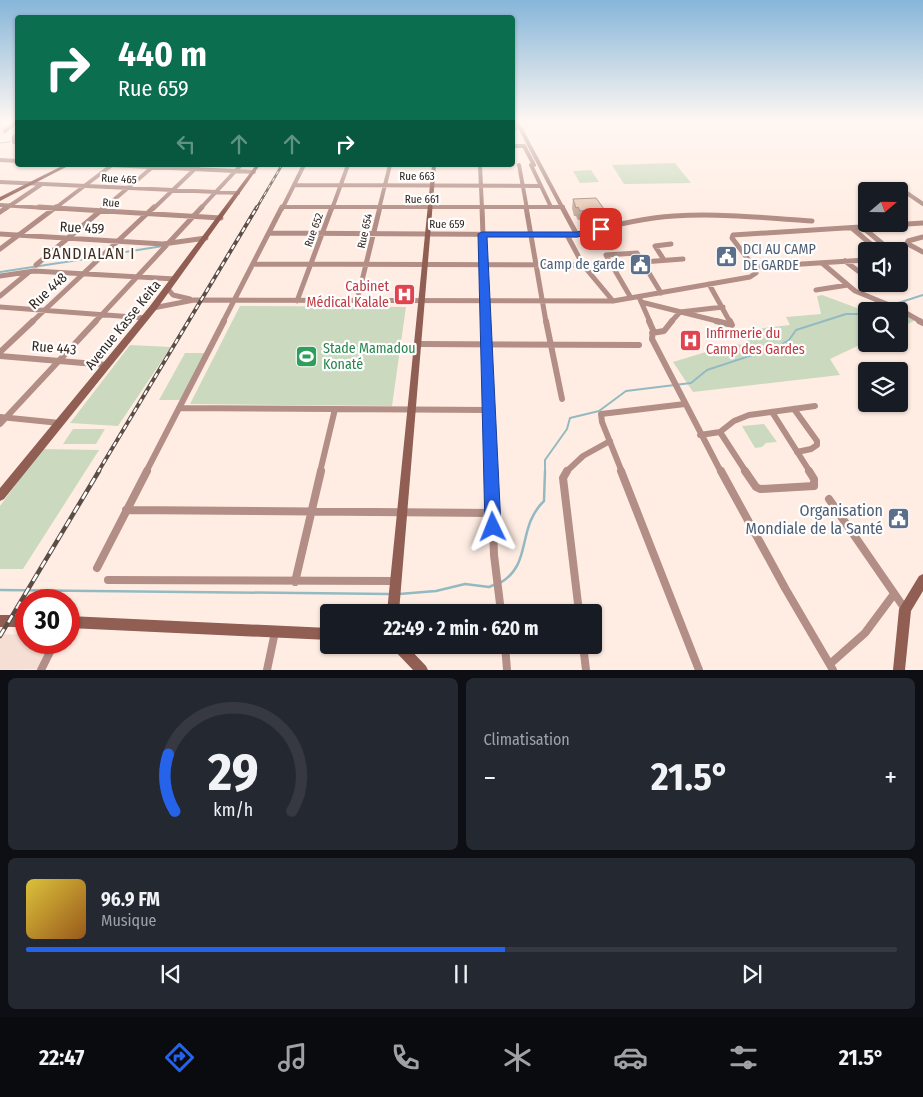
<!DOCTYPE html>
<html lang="fr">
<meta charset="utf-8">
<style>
:root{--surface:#171b24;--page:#242831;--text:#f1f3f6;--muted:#9ea1a6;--line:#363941;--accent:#2563eb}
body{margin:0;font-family:"Fira Sans Condensed",sans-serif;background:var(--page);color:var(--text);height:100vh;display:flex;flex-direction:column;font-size:19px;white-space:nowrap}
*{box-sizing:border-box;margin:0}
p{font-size:16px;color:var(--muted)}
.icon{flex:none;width:28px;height:28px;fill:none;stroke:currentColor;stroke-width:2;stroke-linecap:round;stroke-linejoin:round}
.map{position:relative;height:670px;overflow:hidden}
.details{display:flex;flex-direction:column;gap:8px;padding:8px;background:#0d0f14;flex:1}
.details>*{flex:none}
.hud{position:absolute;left:15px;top:15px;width:500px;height:152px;border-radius:5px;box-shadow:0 1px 4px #0004;background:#0b6e4f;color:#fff;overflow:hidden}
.needle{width:32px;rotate:70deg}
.fabs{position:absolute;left:858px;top:182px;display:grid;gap:10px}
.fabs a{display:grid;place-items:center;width:50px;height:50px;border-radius:5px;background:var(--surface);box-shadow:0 1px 4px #0004;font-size:25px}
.speed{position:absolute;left:15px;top:589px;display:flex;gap:10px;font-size:25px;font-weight:700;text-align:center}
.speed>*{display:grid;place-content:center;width:65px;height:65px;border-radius:50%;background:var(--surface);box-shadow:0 1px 4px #0004;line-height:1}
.speed .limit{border:8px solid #d22;background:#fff;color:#111}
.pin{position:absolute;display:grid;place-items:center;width:42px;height:42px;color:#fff;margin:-21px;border-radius:10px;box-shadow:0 2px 8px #0006}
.me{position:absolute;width:55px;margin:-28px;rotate:358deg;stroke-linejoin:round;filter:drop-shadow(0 0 4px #0008)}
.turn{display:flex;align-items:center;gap:18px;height:105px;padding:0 20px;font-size:22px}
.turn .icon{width:65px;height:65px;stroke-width:2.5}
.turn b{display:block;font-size:35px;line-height:42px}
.lanes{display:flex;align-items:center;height:48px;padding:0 20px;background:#0003;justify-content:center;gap:25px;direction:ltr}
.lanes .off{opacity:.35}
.big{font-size:38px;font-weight:700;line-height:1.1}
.details .tile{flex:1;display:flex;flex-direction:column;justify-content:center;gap:8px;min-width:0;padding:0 18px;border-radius:8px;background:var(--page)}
.details .dial{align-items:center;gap:0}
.dial svg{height:130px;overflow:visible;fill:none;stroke:var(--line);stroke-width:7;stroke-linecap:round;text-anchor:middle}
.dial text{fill:var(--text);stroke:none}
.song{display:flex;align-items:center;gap:15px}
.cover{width:60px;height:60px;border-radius:8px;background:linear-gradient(135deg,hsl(50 70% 55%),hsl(30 70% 35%))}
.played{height:5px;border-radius:2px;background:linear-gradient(90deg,var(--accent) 55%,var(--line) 55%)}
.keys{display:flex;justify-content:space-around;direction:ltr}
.heat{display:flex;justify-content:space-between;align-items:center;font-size:28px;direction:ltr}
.details .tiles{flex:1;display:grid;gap:8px;grid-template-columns:1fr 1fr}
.tile:last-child{grid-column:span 2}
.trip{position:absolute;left:320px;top:604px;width:282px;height:50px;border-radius:5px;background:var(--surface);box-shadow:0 1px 4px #0004;font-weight:700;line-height:50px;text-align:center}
.tabs{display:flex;height:80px;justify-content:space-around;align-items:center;background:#090b0e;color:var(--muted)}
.tabs .icon{width:35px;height:35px}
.tabs .selected{color:var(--accent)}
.tabs b{font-size:22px;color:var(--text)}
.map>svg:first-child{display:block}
</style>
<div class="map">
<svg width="923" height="670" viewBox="0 0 923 670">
<rect width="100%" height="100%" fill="#ffede3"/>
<path fill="#f5ded3" d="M 0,634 L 26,635 L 26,642 L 52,643 L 39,669 L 0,670 Z"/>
<path fill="#cbdabf" d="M 675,163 L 691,183 L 624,184 L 612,165 Z
M 591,170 L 599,182 L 580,183 L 573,171 Z
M 822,295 L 865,311 L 888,306 L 918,319 L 899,328 L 899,311 L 866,311 L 866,342 L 830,359 L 840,375 L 693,392 L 673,362 L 732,344 L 746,345 L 749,343 L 743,336 L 746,330 L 790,325 L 786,317 L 821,314 L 817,296 Z
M 240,306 L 406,307 L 392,406 L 190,404 Z
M 130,345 L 171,347 L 118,426 L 70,423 Z
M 185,353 L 205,353 L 182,400 L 159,400 Z
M 764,424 L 777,442 L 766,443 L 762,447 L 755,448 L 742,426 Z
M 73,429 L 105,429 L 96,444 L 63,444 Z
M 42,449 L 99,450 L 23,569 L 0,569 L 0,506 Z"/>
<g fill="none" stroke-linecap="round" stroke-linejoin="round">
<path stroke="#93bac2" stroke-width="1" d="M 0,143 L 10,142"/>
<path stroke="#93bac2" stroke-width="2" d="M 106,255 L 163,246
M 0,272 L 98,257
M 892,305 L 923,295
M 876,311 L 888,307
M 545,472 L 545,460 L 567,429 L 570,418 L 599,411 L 626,391 L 691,383 L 707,370 L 777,347 L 789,340 L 796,330 L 846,314 L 866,314"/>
<path stroke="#93bac2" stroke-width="2.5" d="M 500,583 C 533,564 516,528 544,501 L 545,471
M 0,590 L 390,594
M 399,594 L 436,591 L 465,584 L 489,587 L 496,584"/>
<path stroke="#b28e86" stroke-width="4" d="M 517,122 L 563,209
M 512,124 L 515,129
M 5,131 L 16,122
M 18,134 L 14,137 L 14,142 L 18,142
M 512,146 L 524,146 L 534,165
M 0,160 L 18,161
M 110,165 L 254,172
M 480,165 L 482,209
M 519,165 L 527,209
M 531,165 L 551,207
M 0,182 L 238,193
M 294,185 L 541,186
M 901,189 L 923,204
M 0,205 L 61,209
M 282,207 L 563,207
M 5,209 L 42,184
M 54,209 L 112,165
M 103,209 L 155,165
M 153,209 L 199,165
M 200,209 L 241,165
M 282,209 L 304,165
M 332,209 L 348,165
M 379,209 L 390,165"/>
<path stroke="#b28e86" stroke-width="5" d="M 39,207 L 221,218
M 482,207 L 486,322
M 526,207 L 546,322
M 562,207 L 577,235
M 0,212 L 7,207
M 861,226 L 890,250 L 905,247 L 908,241 L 923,237
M 853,229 L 879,251
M 269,233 L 577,235 C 609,226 641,218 674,216 C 720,213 767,218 812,221
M 0,234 L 163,244 L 206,238
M 567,235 L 583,265 L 613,301
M 908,244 L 923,252
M 0,249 L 56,207
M 664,260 L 655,246 L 671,244
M 845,261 L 866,277
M 643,262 L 683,259
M 822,263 L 855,291 L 899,309 L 922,322
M 253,264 L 583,265
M 36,265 L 105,207
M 754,267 L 732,238 L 733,235 L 923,223
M 0,276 L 34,271 L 175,279
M 709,284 L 730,322
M 168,289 L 173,295 L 190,299
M 816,290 L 848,285
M 0,296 L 29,272
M 639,297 L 650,322
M 631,298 L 606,255 L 637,253 L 661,293
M 297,301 L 332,207
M 357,301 L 380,207
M 641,302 L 721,322
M 0,307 L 146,318
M 153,308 L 194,300 L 613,301 L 750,277 L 756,273 L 754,267 L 866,260
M 32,322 L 154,207
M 95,322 L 202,207
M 223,322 L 282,207
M 671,322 L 680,312 L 723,307"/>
<path stroke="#b28e86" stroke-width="6" d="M 486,321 L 491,472
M 546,321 L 562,399
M 649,321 L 653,330 L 652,339 L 721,472
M 716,321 L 732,325 L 730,321
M 919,321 L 923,323
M 652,333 L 664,331 L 672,321
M 418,344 L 639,345
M 0,352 L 33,321
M 0,356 L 107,365
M 179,408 L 489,410
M 794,409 L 817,441 L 817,445 L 811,449 L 797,452
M 772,412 L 810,472
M 0,417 L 60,423
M 0,424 L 96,321
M 720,432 L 746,472
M 700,435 L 720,432 L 734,421 L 749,415 L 815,406
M 146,472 L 224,321
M 320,472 L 335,409
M 566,472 L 583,456 L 610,441
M 622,472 L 602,422 L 601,414 L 685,404"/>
<path stroke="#b28e86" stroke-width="8" d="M 491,471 L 494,555 L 501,612
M 567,471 L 563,478 L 579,612
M 621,471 L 699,670
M 721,471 L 785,588 L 833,670
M 745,471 L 756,487 L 760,489 L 814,486 L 814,479 L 809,471
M 829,499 L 905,609
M 126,510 L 493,513
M 97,568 L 147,471
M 108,580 L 396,581
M 295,582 L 321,471
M 505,645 L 507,670
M 583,645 L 586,670
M 830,664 L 865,633 L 894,594
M 41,670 L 55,642
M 267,670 L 275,632"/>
<path fill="#915e53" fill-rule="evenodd" d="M 64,165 L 70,165 L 0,201 L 0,197 Z
M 256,165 L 260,165 L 156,310 L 4,499 L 0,501 L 0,488 L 150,306 Z
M 432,165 L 436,165 L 399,612 L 387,612 Z
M 923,574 L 923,591 L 911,611 L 905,670 L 893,670 L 899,609 L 919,576 Z
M 0,615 L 26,615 L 26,627 L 0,627 Z
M 69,616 L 329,628 L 329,640 L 69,628 Z
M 391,645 L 406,645 L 426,666 L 428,670 L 413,670 L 393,649 Z"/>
<defs>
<path id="rail-far2" d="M 256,209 L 282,165"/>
<path id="rail-far1" d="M 98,472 L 257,207"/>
<path id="rail" d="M 0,636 L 99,471"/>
</defs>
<use href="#rail-far2" stroke="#5b4e47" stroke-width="2.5"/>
<use href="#rail-far1" stroke="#5b4e47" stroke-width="4"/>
<use href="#rail" stroke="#5b4e47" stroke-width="4.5"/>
<use href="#rail-far2" stroke="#fefefe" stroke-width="1" stroke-dasharray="4" stroke-linecap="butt"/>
<use href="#rail-far1" stroke="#fefefe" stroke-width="2" stroke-dasharray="5" stroke-linecap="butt"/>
<use href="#rail" stroke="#fefefe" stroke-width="2.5" stroke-dasharray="8" stroke-linecap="butt"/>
</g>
<path fill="#c9af9f" d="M 573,199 L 604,209 L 602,218 L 578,220 L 576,216 L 574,216 L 572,208 Z"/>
<path fill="#eaccb9" stroke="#a48f82" d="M 596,198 L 604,209 L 580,211 L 578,207 L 576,208 L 573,199 Z"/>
<linearGradient id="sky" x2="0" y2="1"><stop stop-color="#86b6d9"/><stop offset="0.56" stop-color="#fff7f2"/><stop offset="1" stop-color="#fff7f2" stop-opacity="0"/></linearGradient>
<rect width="923" height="216" fill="url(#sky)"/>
<path fill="#2563eb" stroke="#184099" d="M 601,226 L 605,229 L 604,231 L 577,237 L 487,237 L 501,527 L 499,533 L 493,535 L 488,533 L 485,527 L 478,234 L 482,232 L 577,232 Z"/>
<defs>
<symbol id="civic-square" viewBox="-11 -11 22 22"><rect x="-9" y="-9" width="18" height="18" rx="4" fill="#5c6f8a" stroke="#fefefe"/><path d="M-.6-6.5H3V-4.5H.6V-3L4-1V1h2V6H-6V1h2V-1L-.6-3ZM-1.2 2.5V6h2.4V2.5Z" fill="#fff"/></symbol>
<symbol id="hospital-square" viewBox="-11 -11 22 22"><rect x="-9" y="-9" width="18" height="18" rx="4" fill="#e0444e" stroke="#fefefe"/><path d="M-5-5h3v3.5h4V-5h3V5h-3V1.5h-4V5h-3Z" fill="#fff"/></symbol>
<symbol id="stadium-square" viewBox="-11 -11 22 22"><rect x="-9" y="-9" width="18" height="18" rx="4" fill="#2e9e5b" stroke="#fefefe"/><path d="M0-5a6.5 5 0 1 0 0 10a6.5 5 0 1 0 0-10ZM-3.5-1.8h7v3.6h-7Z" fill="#fff"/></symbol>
</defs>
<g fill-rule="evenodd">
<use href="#civic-square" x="714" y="244" width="25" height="25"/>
<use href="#civic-square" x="628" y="252" width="25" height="25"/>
<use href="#hospital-square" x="392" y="282" width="25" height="25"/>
<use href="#hospital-square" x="678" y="328" width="25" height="25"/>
<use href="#stadium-square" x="294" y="344" width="25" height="25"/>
<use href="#civic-square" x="886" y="506" width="25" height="25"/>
</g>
<g text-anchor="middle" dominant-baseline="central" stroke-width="4.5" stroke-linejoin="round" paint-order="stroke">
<g font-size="11" fill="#30251f" stroke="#fefefe">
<text x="417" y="176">Rue 663</text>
<text transform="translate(119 179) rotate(3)">Rue 465</text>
<text x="422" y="199">Rue 661</text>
<text transform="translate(111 203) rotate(3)">Rue</text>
<text x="447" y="224">Rue 659</text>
<text transform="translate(314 230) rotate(-70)">Rue 652</text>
<text transform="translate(365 231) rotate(-77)">Rue 654</text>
</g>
<g font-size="14" fill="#30251f" stroke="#fefefe">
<text transform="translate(82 228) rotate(3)">Rue 459</text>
<text transform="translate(48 291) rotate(-43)">Rue 448</text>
<text transform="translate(123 325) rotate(-51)">Avenue Kasse Keita</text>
<text transform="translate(54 348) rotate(5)">Rue 443</text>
</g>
<g font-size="14" fill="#4e5e75" stroke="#fefefe" text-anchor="start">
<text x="743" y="249">DCI AU CAMP<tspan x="743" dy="16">DE GARDE</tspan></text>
<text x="625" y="264" text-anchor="end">Camp de garde</text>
</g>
<g font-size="14" fill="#be3a42" stroke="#fefefe" text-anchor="end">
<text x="389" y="286">Cabinet<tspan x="389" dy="16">Médical Kalale</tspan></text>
<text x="706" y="333" text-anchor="start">Infirmerie du<tspan x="706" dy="16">Camp des Gardes</tspan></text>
</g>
<g font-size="14" fill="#27864d" stroke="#fefefe" text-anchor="start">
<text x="323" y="348">Stade Mamadou<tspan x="323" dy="16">Konaté</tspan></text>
</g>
<g font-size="16" letter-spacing="1" fill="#422d1f" stroke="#fefefe">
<text x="89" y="253">BANDIALAN I</text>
</g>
<g font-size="16" fill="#4e5e75" stroke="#fefefe" text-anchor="end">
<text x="883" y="510">Organisation<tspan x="883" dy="18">Mondiale de la Santé</tspan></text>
</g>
</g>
</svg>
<div class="fabs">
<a><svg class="needle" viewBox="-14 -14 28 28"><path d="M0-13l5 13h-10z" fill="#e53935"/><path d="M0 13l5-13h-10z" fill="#9ea1a6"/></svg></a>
<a><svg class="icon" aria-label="sound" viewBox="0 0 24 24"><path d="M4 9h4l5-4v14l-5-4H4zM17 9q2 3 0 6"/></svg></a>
<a><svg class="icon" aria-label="search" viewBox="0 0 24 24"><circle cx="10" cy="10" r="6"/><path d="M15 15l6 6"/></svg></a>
<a><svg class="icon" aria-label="layers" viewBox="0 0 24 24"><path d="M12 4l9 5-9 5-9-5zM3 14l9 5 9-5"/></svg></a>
</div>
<div class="speed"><div class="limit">30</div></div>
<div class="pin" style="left:601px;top:229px;background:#d93025"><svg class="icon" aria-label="arrive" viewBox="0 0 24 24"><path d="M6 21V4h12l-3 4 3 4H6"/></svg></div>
<svg class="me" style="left:493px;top:527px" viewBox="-20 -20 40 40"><path d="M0-17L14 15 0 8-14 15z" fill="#2563eb" stroke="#fff" stroke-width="4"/></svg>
<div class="trip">22:49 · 2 min · 620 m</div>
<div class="hud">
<div class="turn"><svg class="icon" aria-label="right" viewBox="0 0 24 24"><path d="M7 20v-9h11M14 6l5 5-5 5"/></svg><div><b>440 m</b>Rue 659</div></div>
<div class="lanes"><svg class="icon off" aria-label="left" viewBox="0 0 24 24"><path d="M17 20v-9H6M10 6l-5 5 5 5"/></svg><svg class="icon off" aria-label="ahead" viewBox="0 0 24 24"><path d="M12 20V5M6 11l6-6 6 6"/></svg><svg class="icon off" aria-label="ahead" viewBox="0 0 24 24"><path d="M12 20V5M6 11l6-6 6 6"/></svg><svg class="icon" aria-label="right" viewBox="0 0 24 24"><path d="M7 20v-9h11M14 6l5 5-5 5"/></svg></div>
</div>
</div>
<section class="details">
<div class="tiles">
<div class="tile dial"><svg viewBox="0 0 100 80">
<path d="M14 69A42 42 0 1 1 86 69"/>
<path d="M14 69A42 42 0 0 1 10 34" stroke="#2563eb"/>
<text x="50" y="56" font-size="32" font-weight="700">29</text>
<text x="50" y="72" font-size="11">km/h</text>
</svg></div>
<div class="tile"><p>Climatisation</p>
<div class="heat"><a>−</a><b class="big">21.5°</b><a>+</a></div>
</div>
<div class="tile">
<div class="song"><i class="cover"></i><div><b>96.9 FM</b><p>Musique</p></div></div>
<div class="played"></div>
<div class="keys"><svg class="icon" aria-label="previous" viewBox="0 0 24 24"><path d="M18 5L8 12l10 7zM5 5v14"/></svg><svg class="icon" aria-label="pause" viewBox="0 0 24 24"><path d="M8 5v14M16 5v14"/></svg><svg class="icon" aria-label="next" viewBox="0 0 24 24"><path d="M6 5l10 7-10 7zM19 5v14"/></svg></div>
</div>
</div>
</section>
<nav class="tabs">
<b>22:47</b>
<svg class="icon selected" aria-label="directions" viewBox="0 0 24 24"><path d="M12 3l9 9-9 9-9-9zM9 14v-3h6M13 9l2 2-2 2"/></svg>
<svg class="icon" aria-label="music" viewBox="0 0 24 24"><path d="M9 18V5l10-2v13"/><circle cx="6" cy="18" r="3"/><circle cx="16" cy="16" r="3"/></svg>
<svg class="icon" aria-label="phone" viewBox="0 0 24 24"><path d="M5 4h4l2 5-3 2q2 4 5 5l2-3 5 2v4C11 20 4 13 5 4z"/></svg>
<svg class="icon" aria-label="climate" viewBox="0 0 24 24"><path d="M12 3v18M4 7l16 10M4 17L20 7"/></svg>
<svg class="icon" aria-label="car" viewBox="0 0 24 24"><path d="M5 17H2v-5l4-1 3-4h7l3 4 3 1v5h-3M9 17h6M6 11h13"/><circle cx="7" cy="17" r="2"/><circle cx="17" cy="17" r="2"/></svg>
<svg class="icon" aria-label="filters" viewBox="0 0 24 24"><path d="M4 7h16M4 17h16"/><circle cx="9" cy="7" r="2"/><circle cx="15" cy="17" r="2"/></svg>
<b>21.5°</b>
</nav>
